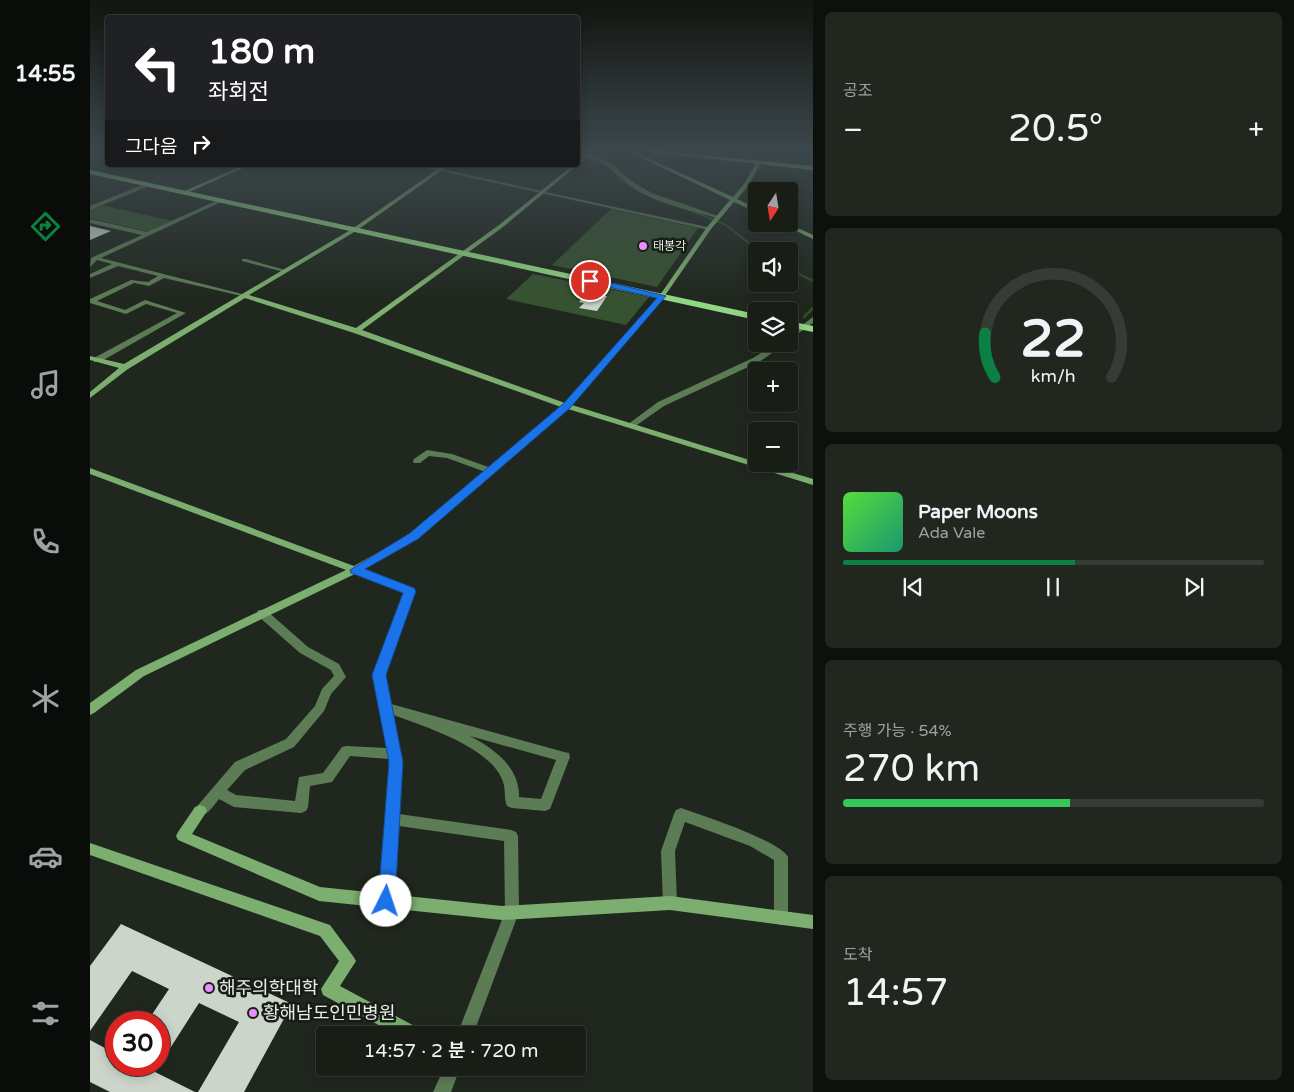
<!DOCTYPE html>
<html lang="ko">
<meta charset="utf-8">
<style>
:root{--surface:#181d16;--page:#21261f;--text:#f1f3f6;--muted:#9fa2a1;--line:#363b35;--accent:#0b8043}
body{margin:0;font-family:"Varela Round","Noto Sans KR",sans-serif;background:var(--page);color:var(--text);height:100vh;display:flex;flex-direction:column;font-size:19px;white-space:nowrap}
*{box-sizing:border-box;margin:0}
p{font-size:16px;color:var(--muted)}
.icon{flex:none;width:28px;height:28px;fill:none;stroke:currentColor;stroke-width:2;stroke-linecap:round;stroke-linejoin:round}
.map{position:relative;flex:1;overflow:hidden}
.drawer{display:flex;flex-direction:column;gap:12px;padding:12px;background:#0d100c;width:481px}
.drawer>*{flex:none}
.top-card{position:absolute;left:15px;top:15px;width:475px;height:152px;border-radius:5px;box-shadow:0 2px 12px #0003,0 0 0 1px var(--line);background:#202124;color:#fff;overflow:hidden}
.needle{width:32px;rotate:192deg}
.tools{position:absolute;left:658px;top:182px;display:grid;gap:10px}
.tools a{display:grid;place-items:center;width:50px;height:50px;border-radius:5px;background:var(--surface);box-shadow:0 2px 12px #0003,0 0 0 1px var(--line);font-size:25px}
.speed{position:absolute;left:15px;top:1011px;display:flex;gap:10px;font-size:25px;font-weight:700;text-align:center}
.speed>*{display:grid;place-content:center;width:65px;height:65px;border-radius:50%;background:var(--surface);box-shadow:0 2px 12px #0003,0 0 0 1px var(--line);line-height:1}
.speed .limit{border:8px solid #d22;background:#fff;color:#111}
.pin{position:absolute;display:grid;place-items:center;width:42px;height:42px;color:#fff;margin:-21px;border:2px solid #fff;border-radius:50%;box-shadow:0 1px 5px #0007}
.me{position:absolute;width:55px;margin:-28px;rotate:4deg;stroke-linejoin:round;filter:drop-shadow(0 0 4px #0008)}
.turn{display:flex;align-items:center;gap:18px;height:105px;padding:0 20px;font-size:22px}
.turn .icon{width:65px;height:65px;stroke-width:2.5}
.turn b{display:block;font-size:35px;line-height:42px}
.then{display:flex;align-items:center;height:48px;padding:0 20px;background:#0003;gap:10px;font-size:19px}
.big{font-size:38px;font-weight:600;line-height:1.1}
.drawer .card{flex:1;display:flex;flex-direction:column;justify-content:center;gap:8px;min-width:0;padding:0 18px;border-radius:8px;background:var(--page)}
.drawer .dial{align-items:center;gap:0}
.dial svg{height:130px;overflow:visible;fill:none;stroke:var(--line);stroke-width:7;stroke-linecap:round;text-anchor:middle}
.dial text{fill:var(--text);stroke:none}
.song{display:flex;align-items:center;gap:15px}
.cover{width:60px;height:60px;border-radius:8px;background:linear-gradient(135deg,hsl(110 70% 55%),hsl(160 70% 35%))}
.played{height:5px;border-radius:2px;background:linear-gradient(90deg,var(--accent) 55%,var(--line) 55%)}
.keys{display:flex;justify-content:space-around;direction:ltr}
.heat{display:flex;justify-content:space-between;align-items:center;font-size:28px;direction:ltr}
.charge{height:8px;border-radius:4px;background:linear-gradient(90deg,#34c759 54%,var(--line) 0)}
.trip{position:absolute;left:226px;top:1026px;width:270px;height:50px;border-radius:5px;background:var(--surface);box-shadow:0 2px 12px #0003,0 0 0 1px var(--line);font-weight:600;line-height:50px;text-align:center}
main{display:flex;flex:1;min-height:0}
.tabs{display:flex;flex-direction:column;width:90px;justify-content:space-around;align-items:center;background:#0a0c09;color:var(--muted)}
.tabs .icon{width:35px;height:35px}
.tabs .on{color:var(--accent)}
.tabs b{font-size:22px;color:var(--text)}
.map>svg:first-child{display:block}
</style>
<main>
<nav class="tabs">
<b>14:55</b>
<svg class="icon on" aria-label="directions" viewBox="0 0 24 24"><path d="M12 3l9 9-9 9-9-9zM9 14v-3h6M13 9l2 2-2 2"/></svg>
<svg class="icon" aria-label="music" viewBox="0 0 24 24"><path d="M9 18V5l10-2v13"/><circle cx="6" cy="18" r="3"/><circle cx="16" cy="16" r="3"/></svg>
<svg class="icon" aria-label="phone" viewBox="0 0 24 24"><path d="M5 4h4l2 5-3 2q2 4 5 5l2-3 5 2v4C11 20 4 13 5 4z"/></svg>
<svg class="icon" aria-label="climate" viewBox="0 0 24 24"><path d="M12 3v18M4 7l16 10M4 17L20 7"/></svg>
<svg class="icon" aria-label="car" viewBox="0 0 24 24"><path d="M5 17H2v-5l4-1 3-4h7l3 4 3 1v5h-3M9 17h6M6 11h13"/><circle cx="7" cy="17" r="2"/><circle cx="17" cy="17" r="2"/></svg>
<svg class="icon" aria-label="filters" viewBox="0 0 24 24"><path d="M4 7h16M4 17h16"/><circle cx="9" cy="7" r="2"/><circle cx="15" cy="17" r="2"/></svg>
</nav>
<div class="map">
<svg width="723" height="1092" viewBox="0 0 723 1092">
<rect width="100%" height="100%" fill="#20271e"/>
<path fill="#375231" d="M 11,205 L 83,221 L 59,232 L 0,218 L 0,209 Z
M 521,209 L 608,228 L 567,287 L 462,265 Z
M 443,274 L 559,297 L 536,325 L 416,299 Z"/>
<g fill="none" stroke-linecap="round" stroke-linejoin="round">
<path stroke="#28531e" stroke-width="2" d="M 488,155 L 498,157
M 525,172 L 532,181 L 551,192
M 597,209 L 636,225 L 669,251"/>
<path stroke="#28531e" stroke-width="2.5" d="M 699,269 L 723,281
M 714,317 L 723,308"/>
</g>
<path fill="#cbd5c9" d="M 0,226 L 21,231 L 0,240 Z
M 496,292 L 517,296 L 507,311 L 489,308 L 494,303 L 489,302 Z
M 31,924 L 202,1004 L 154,1092 L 108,1092 L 149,1022 L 109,1003 L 65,1072 L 105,1092 L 20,1092 L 0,1082 L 0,1040 L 26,1054 L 26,1065 L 69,1065 L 69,1022 L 57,1022 L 79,989 L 42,971 L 0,1031 L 0,966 Z"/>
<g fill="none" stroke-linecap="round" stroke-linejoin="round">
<path fill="#5c7c55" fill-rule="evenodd" d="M 630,149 L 639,149 L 657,152 L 655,153 Z
M 498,155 L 516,160 L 546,184 L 562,193 L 631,217 L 626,218 C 600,210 572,205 548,191 C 529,179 520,163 496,157 Z
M 230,165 L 236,165 L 227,168 L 227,166 Z
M 323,165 L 332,165 L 622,228 L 619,230 Z
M 57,183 L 59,186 L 0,210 L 0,206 Z
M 128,200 L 133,201 L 11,258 L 156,295 L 156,297 L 74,278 L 59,286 L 44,283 L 7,301 L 35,310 L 55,300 L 96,313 L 10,362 L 4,362 L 4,358 L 87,313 L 56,304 L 36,314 L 0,303 L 0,299 L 41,280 L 58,282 L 68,276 L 28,266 L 0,278 L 0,274 L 22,264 L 7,260 L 0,267 L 1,258 L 52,235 L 0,223 L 0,219 L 57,232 Z
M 152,259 L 156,259 L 199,271 L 194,272 L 152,261 Z
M 723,317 L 723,323 L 699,340 L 699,335 Z
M 686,344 L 695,344 L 669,362 L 574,406 L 544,427 L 538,427 L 537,425 L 568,402 L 663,358 Z
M 337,450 L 362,454 L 404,469 L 405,471 L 401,474 L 357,458 L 339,456 L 330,463 L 324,463 L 323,461 L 324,459 Z
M 265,567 L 324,588 L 325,591 L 295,675 L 301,704 L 474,752 L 479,753 L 480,757 L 460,809 L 455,811 L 422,808 L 417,806 C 413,797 417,788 411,777 C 396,746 334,726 303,715 L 312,762 L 309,814 L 421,830 L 426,832 L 428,836 L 429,912 L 383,1035 L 367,1035 L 415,912 L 414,841 L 309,826 L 304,901 L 302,906 L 297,908 L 292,906 L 290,901 L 299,759 L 260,756 L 242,782 L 220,786 L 218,807 L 216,811 L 211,813 L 144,807 L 129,799 C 123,806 116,819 105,815 L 103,811 L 145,762 L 196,739 L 225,706 L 232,689 L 244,676 L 241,670 L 210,653 L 168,616 L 167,613 L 168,610 L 176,610 L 218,647 L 249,664 L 256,677 L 241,694 L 234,711 L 204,747 L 155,770 L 137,790 L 146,795 L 205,801 L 209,777 L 233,773 L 252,747 L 257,746 L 297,748 L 283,675 L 314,593 L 261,572 L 260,570 ZM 380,736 L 466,760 L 451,799 L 429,797 C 430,767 403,748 380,736 Z
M 591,808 C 611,815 691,841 698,857 L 698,918 L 696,923 L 691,925 L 686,923 L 684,918 L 684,860 L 660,846 L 595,822 L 585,851 L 587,903 L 585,908 L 580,910 L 575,908 L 573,903 L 571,851 L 584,814 L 586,810 Z
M 354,1068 L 370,1068 L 361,1092 L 343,1092 Z"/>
<path fill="#7bae6f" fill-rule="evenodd" d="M 503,149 L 507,149 L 413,227 L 272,330 L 475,403 L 570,295 L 617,227 L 640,200 L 533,149 L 538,149 L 643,197 L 654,184 L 667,162 L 671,162 L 659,185 L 647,199 L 666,208 L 666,212 L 644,202 L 621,229 L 574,297 L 482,405 L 666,462 L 666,464 L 673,464 L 723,479 L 723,485 L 478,409 L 327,538 L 269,572 L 54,676 L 4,713 L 0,715 L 0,703 L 46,670 L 256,570 L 0,474 L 0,468 L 264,566 L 321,534 L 471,407 L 264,333 L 155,298 L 38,369 L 0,398 L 0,392 L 29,368 L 0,360 L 0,356 L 34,364 L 262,229 L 354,165 L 359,165 L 266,231 L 159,295 L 266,328 L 409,225 L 483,165 L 488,165 L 488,162 Z
M 154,165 L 160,165 L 95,194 L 90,193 Z
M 692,224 L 699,224 L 723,235 L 723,239 Z
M 110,805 L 115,807 L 117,811 L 102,834 L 230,887 L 412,906 L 580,896 L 723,915 L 723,929 L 580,910 L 412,920 L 229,901 L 88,840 L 86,836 L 88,832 L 105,807 Z
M 0,843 L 240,925 L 263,956 L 266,961 L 250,986 L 330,1029 L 332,1035 L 307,1035 L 233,995 L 231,989 L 249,961 L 230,936 L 0,855 Z"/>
<path fill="#92d583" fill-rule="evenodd" d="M 532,149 L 548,149 L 723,166 L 723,170 Z
M 0,170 L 666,314 L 666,320 L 0,174 Z
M 699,321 L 723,326 L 723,332 L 699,327 Z"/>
</g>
<linearGradient id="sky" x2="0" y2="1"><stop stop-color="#121510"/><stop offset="0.5" stop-color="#3c474c"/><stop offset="1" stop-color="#3c474c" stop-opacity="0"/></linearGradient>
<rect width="723" height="301" fill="url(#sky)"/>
<path fill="#1a73e8" stroke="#114b97" d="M 500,278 L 576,296 L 480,408 L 328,539 L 275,569 L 324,588 L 326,591 L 296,675 L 313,762 L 305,901 L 302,907 L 296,909 L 291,907 L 288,901 L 299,762 L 282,675 L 313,593 L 261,573 L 260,570 L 320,533 L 473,404 L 567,298 L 497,282 L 496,281 Z"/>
<g fill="#e98efe" stroke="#171d15" stroke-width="2">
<circle cx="553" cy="246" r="5"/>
<circle cx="119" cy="988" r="5"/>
<circle cx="163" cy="1013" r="5"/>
</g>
<g text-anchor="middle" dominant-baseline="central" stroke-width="5" stroke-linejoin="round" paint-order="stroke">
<g font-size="12" fill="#e8ede7" stroke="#171d15" text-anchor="start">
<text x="563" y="246">태봉각</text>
</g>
<g font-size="18" fill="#e8ede7" stroke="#171d15" text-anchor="start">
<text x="129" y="988">해주의학대학</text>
<text x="173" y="1013">황해남도인민병원</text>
</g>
</g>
</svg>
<div class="tools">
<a><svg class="needle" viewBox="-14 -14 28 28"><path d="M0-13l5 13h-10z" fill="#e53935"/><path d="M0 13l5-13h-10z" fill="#9fa2a1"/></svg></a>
<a><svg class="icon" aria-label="sound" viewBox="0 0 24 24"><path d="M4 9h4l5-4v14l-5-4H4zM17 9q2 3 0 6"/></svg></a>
<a><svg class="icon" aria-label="layers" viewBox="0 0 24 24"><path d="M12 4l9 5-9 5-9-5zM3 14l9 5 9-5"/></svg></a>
<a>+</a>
<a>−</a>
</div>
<div class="speed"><div class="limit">30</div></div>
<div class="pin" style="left:500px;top:281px;background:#d93025"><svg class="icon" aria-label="arrive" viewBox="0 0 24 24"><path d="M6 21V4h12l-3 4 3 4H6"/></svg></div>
<svg class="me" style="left:296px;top:901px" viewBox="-20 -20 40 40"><circle r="19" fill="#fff"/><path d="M0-13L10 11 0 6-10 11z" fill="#1a73e8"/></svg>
<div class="trip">14:57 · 2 분 · 720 m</div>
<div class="top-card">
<div class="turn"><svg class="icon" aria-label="left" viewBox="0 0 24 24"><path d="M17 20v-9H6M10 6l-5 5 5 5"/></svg><div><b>180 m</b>좌회전</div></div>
<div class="then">그다음<svg class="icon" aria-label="right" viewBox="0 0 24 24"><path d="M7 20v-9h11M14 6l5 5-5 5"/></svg></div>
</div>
</div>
<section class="drawer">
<div class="card"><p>공조</p>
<div class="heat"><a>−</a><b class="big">20.5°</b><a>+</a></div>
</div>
<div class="card dial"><svg viewBox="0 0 100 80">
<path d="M14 69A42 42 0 1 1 86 69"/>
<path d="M14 69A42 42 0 0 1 8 42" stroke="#0b8043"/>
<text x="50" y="56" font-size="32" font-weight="700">22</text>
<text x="50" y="72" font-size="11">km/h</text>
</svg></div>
<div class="card">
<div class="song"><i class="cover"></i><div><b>Paper Moons</b><p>Ada Vale</p></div></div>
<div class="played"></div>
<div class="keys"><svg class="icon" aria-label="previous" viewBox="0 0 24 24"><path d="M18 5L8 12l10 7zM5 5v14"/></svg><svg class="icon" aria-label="pause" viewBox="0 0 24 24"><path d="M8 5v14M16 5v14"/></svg><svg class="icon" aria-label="next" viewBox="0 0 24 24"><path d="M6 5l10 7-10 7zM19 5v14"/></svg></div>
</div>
<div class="card"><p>주행 가능 · 54%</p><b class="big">270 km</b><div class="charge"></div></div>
<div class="card"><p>도착</p><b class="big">14:57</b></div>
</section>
</main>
